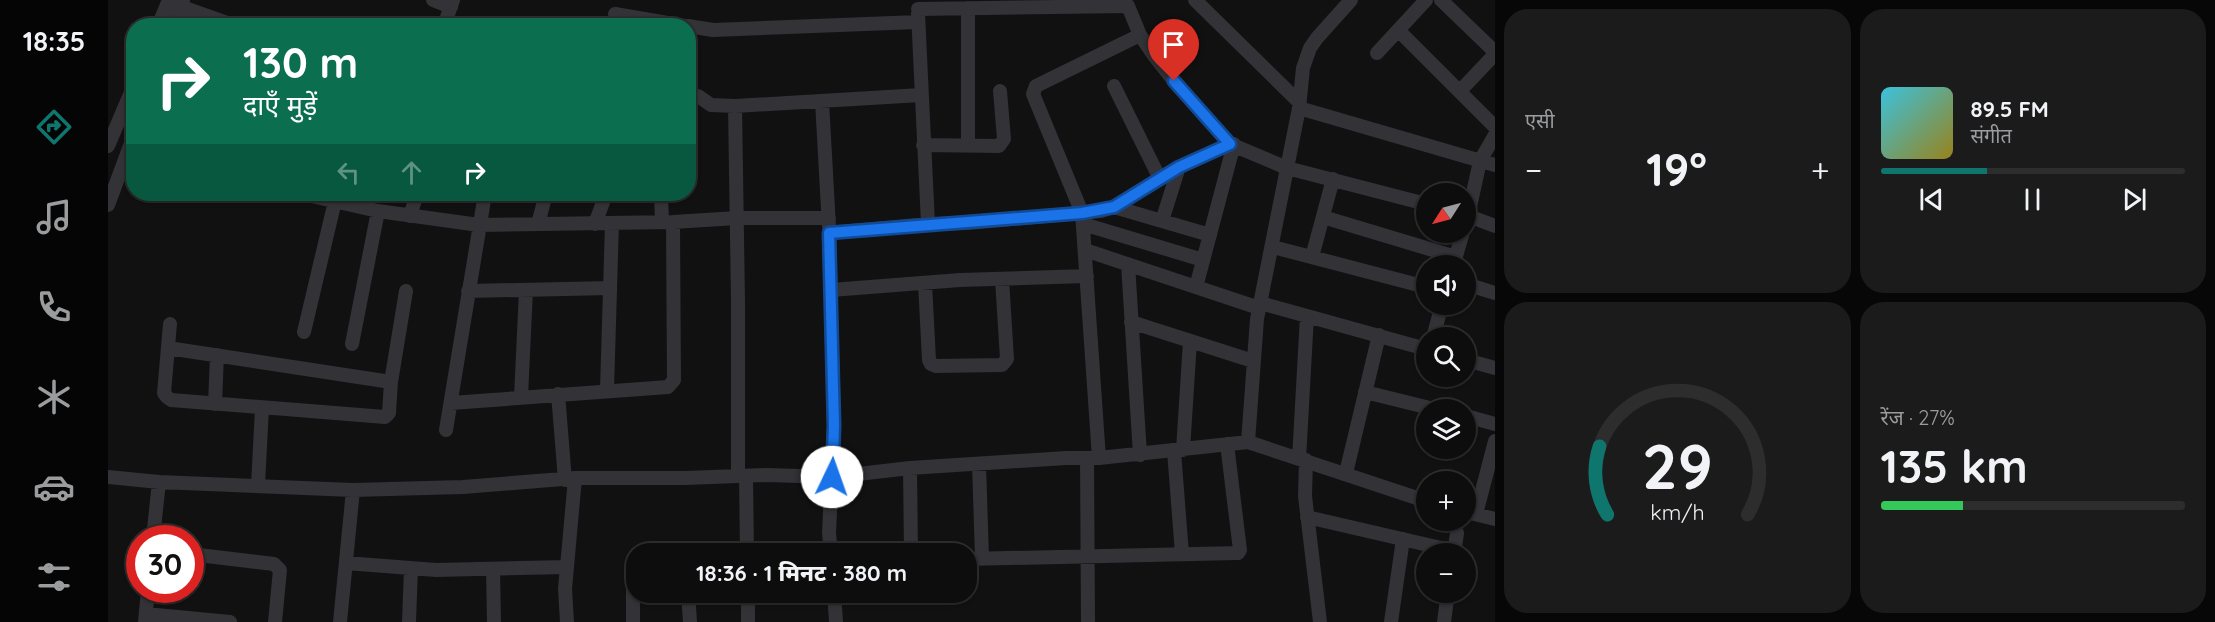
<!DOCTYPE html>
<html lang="hi">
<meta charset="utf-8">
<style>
:root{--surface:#0d0d0e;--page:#1b1b1c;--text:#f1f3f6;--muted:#9a9c9e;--line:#2d2d2e;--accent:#0f766e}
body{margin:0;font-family:Quicksand,"Noto Sans Devanagari",sans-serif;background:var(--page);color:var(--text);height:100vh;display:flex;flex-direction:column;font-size:22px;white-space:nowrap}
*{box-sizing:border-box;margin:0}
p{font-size:20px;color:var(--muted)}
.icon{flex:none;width:33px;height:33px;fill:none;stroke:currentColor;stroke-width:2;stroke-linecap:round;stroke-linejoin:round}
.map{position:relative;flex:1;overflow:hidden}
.side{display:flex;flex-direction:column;gap:9px;padding:9px;background:#070708;width:720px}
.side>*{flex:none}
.top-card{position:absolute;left:18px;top:18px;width:570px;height:183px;border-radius:24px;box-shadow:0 2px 4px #0004,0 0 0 2px var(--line);background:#0b6e4f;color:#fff;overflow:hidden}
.needle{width:39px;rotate:234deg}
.fabs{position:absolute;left:1308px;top:183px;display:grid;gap:12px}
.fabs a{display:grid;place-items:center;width:60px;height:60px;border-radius:50%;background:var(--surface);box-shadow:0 2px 4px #0004,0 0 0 2px var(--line);font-size:30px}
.speed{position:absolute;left:18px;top:525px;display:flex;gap:12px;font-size:30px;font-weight:700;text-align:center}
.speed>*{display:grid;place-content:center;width:78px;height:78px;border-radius:50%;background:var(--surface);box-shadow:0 2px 4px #0004,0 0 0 2px var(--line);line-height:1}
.speed .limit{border:9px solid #d22;background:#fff;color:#111}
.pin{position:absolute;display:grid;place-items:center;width:51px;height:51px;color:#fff;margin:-62px -26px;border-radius:50% 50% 50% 0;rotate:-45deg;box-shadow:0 0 6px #0007}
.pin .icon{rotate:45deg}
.me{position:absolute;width:66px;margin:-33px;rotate:3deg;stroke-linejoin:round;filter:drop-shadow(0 0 4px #0008)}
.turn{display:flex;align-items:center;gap:21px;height:126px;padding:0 18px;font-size:27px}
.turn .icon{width:78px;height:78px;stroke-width:2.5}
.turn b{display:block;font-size:42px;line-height:51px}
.lanes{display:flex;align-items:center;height:57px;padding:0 18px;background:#0003;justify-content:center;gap:30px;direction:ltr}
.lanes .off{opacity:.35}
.big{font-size:45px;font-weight:800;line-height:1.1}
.side .card{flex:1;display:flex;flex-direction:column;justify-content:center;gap:9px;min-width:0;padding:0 21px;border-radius:24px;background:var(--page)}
.side .dial{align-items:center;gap:0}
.dial svg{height:156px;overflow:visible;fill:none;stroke:var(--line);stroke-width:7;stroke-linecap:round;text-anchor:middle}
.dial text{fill:var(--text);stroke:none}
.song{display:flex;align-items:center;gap:18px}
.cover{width:72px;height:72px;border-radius:9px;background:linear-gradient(135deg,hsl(190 70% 55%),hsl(50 70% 35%))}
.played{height:6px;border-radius:3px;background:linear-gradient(90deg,var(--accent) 35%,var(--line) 35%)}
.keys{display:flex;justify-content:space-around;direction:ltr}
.heat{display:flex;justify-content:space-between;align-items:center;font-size:33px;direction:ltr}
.charge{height:9px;border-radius:4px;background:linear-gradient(90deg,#34c759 27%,var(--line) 0)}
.side .tiles{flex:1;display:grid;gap:9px;grid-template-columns:repeat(2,1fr)}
.trip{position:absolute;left:518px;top:543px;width:351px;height:60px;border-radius:24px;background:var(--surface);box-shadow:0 2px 4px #0004,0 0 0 2px var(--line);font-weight:800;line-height:60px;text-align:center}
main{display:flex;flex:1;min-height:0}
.menu{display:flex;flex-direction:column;width:108px;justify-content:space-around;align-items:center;background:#050506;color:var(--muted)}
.menu .icon{width:42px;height:42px}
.menu .on{color:var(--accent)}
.menu b{font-size:27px;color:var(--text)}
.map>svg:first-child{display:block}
</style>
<main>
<nav class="menu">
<b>18:35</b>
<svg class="icon on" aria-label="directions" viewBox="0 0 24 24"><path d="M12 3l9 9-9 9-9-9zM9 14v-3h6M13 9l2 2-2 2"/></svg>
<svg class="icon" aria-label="music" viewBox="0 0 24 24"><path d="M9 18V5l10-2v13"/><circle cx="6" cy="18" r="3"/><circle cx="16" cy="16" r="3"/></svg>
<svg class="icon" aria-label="phone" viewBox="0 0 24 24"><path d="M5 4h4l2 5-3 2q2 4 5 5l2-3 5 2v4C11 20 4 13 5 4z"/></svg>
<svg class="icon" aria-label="climate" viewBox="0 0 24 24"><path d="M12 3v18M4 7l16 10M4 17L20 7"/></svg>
<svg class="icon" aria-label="car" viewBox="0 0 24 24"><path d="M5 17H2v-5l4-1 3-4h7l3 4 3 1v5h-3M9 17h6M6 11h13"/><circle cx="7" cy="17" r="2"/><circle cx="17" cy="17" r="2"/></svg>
<svg class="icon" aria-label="filters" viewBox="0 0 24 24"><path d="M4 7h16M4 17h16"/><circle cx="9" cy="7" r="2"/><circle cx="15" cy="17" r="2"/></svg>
</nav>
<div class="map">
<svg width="1387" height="622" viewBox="0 0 1387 622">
<rect width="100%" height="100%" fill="#111112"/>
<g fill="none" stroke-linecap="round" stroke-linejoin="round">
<path stroke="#323237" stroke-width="14" d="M 325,0 L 343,7
M 1087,0 L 1192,103
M 1243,0 L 1209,38 L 1202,48 L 1195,68 L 1191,108 L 1149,319 L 1140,442 L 1318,501
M 1333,0 L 1387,52
M 60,2 L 128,26
M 860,8 L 860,145
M 810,9 L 1020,6 L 1032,35 L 1047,57 L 1066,81 L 1122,144
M 810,13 L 820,224
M 507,14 L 577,26
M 50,26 L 61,0
M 66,26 L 75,0
M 336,26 L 345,0
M 580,26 L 605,30 L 810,22
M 1290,30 L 1387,127
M 1269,53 L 1318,0
M 1006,86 L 1052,179
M 1352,91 L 1387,54
M 580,94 L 590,96 L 603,105 L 627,106 L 813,95
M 714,101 L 721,227
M 627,106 L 630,301 L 630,476
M 1191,108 L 1387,165
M 815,145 L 891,146 L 896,139 L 892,91
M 0,146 L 26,85
M 553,194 L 554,222
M 199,195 L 270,211 L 371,225 L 565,222 L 629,218 L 721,218
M 0,205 L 26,135
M 1006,207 L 1102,235
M 1358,215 L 1387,226
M 302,216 L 309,194
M 1215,217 L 1348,257
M 1054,221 L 1071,167
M 430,224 L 438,194
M 487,224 L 498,194
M 975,224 L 1095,260
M 1358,225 L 1372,161 L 1387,135
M 1165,247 L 1318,287
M 977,250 L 1151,308
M 1204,257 L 1225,179
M 1346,263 L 1355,232
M 1020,264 L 1032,455
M 817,283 L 821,360 L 823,364 L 828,366 L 894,365 L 899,359 L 894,279
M 1358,284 L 1387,293
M 1088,287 L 1126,144
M 723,290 L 852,280 L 979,276
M 360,291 L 502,288
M 1152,303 L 1318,349
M 1023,322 L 1145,361
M 62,324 L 56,393 L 59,397 L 63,400 L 277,417 L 281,413 L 283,382 L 298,291
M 196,332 L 227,201
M 1325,338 L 1334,304
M 244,344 L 270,211
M 60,348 L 283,382
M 1358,360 L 1387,368
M 499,390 L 504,223
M 1257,392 L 1330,410
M 450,394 L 457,480
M 413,397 L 418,290
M 343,403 L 560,387 L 566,380 L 565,222
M 107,404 L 109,355
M 1358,416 L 1387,424
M 338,430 L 377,194
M 1075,450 L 1082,341
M 1066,451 L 1074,554
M 979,458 L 980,622
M 991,458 L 974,213 L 925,94 L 928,86 L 1032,35
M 1191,459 L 1199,316
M 1198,460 L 1197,496 L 1212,622
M 871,464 L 874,558
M 802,468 L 803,554
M 1238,473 L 1271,335
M 638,476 L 639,554
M 0,477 L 51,482 L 245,490 L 355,487 L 467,478
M 150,485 L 154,408
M 1358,512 L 1387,519
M 1368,514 L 1387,441
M 1199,517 L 1346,551
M 45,538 L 51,482
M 82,554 L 166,564 L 172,570 L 167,622
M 723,554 L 721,533 L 726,426 L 721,233 L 820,224 L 860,223 L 993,211 L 1006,207 L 1071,167 L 1122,144 L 1179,168 L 1318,204
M 1346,554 L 1349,533
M 858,559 L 1130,553 L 1132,550 L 1119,444
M 238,563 L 328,570 L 459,567
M 385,569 L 386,622
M 580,592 L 582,622
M 640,592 L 640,622
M 726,592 L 728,622
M 38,614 L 122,622
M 37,622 L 40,590
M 232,622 L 245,490
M 301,622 L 303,568
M 459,622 L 457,589 L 467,478 L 578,478 L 659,475 L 724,477 L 802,468 L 958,458 L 991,458 L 1140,442
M 525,622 L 525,572 L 528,568
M 1283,622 L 1295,539
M 1336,622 L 1340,592"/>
</g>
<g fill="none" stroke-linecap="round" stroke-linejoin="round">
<defs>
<path id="route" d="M 724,477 L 726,426 L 721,233 L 974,213 L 1006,207 L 1071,167 L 1122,144 L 1066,81"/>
</defs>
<use href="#route" stroke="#114b97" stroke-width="15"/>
<use href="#route" stroke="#1a73e8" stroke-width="10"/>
</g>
</svg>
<div class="fabs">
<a><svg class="needle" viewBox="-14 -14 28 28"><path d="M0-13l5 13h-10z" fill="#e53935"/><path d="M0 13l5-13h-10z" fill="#9a9c9e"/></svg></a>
<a><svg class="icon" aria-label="sound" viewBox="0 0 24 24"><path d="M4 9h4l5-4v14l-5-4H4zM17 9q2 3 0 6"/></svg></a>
<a><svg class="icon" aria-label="search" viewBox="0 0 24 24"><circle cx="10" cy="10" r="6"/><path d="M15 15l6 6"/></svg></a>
<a><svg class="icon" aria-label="layers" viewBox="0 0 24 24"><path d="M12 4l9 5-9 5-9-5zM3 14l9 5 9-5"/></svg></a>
<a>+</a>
<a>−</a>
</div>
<div class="speed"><div class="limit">30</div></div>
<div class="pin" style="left:1066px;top:81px;background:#d93025"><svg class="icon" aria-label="arrive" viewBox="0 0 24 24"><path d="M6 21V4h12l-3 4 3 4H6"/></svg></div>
<svg class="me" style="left:724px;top:477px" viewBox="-20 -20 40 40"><circle r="19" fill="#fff"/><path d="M0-13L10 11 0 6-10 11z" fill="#1a73e8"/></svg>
<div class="trip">18:36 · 1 मिनट · 380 m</div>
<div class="top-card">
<div class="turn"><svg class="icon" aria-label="right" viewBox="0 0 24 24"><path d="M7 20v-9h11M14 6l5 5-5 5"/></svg><div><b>130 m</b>दाएँ मुड़ें</div></div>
<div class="lanes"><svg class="icon off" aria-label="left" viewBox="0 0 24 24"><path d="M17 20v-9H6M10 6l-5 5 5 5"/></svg><svg class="icon off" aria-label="ahead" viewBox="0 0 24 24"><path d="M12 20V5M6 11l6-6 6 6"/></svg><svg class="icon" aria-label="right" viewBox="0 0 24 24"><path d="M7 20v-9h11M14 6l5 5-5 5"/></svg></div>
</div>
</div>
<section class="side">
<div class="tiles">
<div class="card"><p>एसी</p>
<div class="heat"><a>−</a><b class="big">19°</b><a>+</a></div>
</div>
<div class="card">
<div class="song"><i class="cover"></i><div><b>89.5 FM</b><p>संगीत</p></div></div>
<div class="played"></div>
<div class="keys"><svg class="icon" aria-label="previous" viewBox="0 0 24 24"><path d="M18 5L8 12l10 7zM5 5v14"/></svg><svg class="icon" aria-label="pause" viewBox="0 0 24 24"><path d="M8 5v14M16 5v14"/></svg><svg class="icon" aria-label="next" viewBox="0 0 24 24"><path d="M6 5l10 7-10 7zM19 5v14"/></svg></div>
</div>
<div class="card dial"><svg viewBox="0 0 100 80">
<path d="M14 69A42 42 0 1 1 86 69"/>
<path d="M14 69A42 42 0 0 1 10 34" stroke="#0f766e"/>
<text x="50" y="56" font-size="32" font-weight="700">29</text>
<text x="50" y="72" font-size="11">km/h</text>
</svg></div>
<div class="card"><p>रेंज · 27%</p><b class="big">135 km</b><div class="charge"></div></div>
</div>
</section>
</main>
